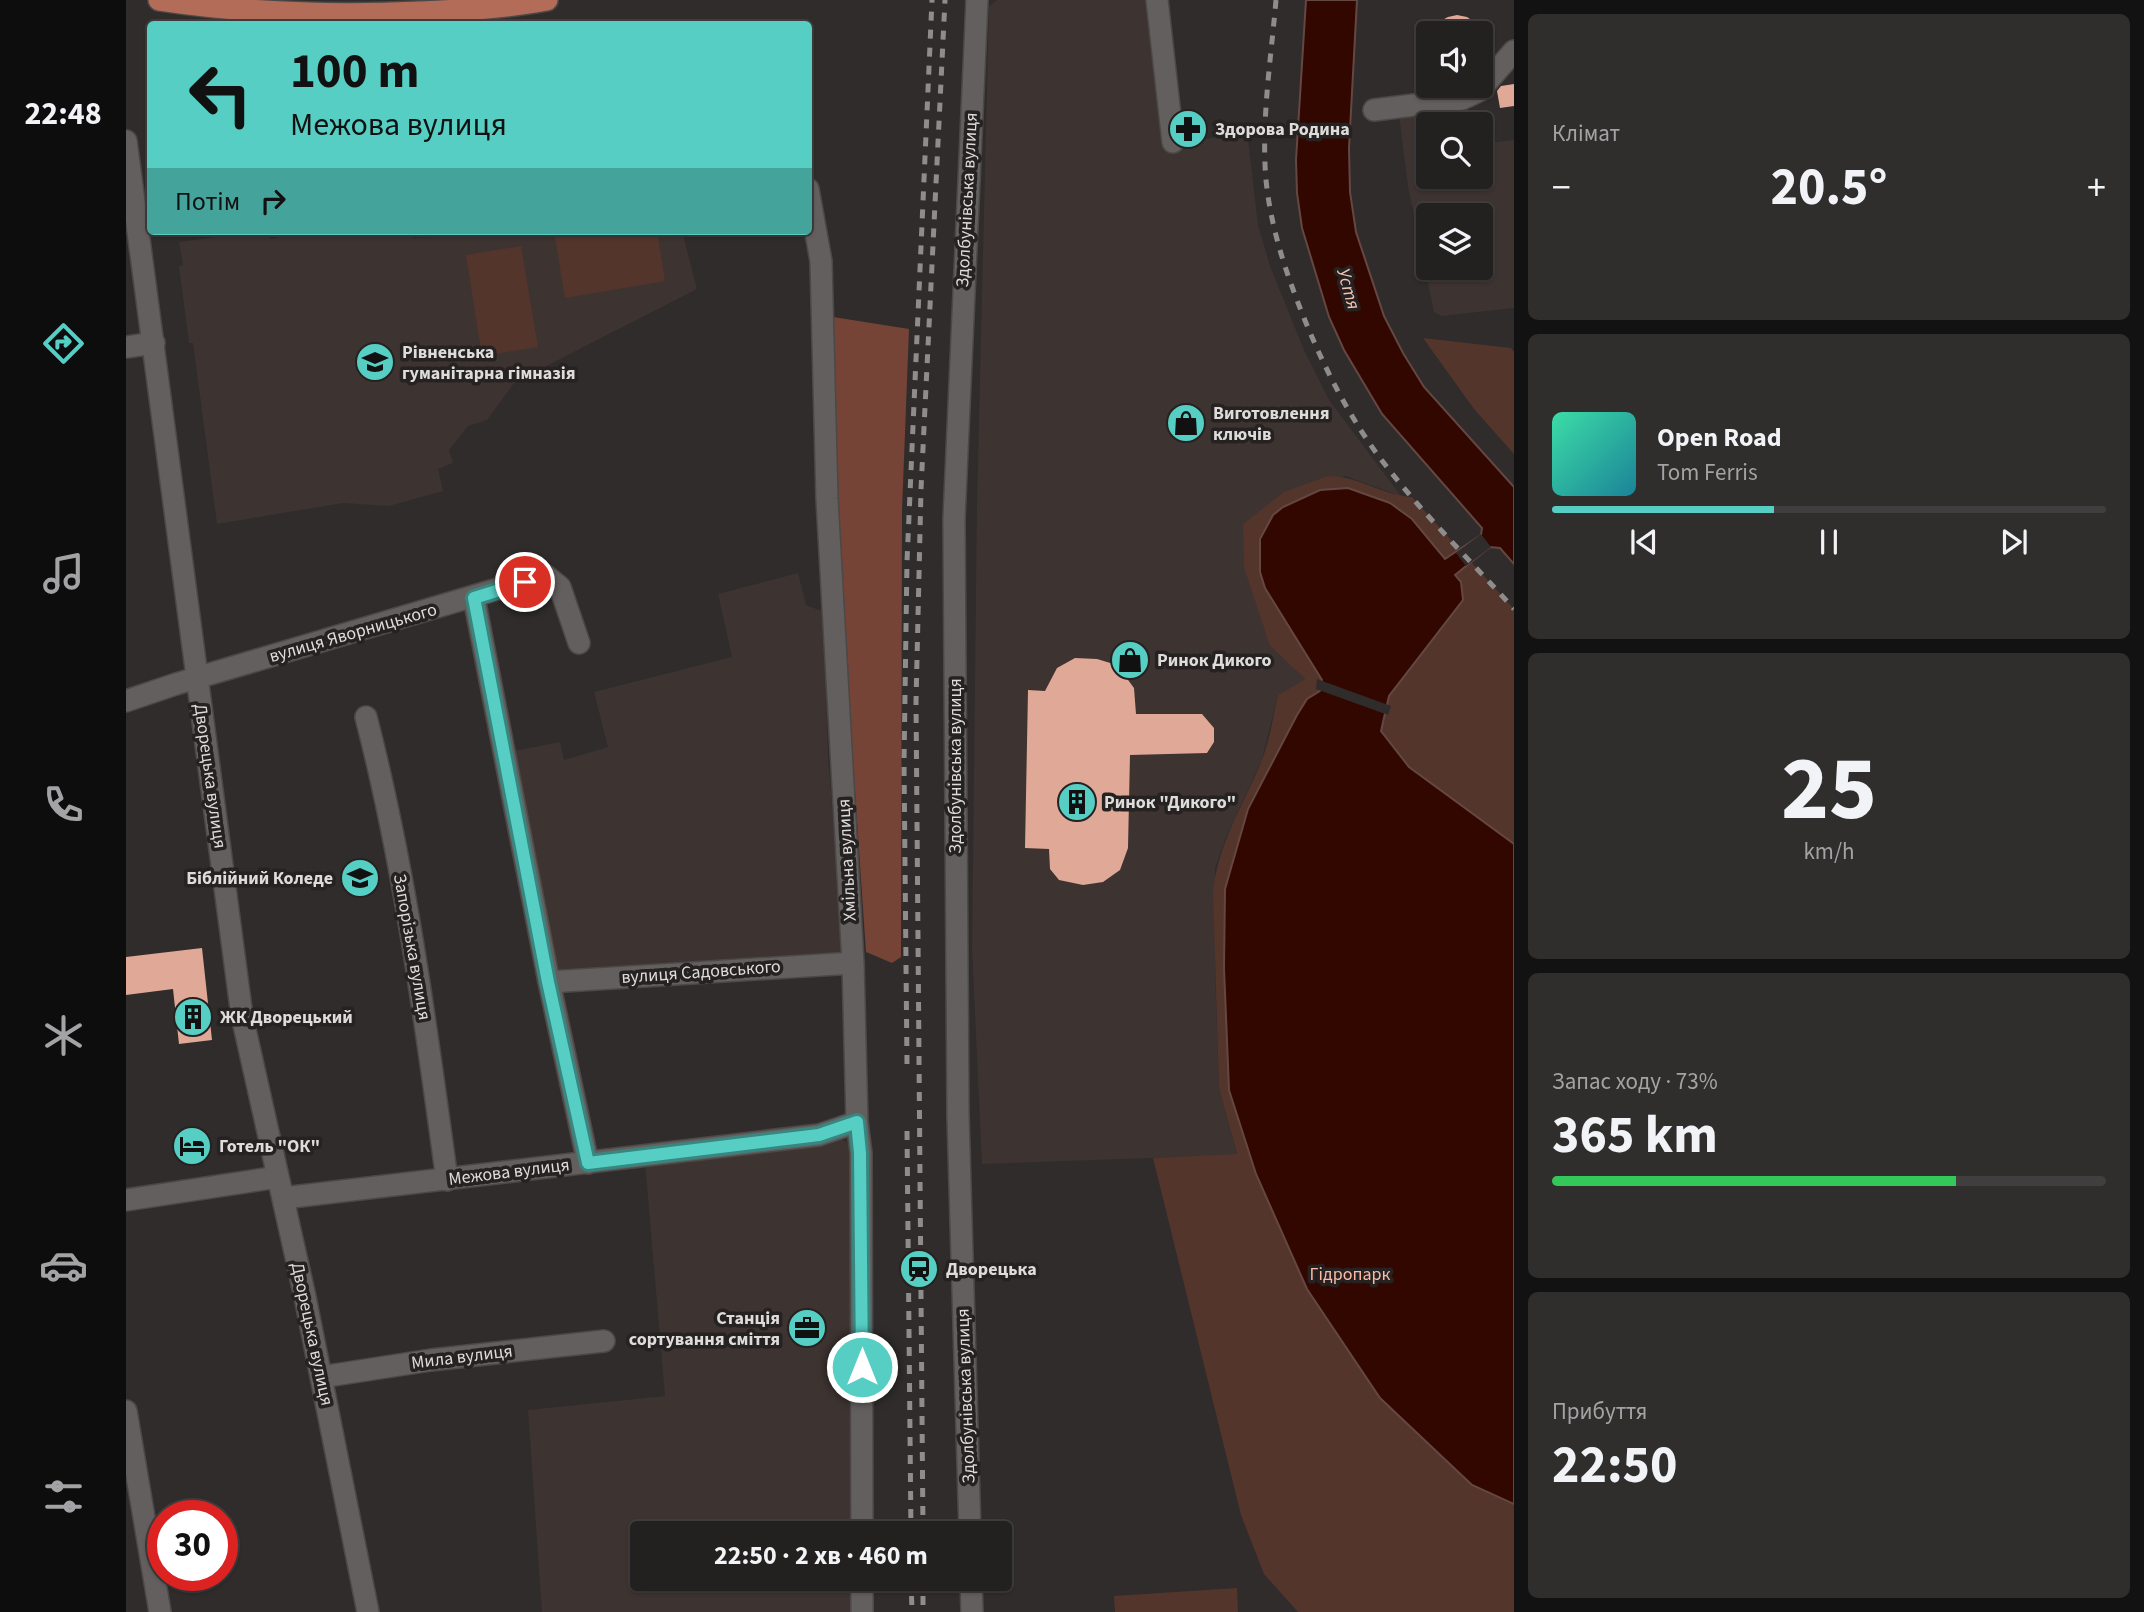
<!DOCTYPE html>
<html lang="uk">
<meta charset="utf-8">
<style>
:root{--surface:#232120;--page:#2f2e2d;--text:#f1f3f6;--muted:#a3a3a5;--line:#403e3e;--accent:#56cec3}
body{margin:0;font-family:"Source Sans 3",sans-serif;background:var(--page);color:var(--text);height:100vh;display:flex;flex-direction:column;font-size:26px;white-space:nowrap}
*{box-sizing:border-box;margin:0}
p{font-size:23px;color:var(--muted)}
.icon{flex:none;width:38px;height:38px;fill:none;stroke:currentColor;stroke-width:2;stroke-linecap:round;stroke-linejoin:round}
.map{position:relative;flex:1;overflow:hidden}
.sheet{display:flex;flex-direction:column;gap:14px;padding:14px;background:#131212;width:630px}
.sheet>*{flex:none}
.guide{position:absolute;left:21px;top:21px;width:665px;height:214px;border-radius:7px;box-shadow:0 2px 5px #0004,0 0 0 2px var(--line);background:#56cec3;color:#111;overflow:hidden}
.tools{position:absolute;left:1290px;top:21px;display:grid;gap:14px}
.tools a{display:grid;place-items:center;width:77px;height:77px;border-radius:7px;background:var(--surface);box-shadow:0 2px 5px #0004,0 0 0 2px var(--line);font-size:35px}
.speed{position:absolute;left:21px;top:1500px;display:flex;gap:14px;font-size:35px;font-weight:700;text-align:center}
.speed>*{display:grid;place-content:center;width:91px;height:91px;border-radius:50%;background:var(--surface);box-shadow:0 2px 5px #0004,0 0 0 2px var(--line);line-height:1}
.speed .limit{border:10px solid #d22;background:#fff;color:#111}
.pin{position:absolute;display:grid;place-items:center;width:60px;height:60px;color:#fff;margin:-30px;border:4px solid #fff;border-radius:50%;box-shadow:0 2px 7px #0007}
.me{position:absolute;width:77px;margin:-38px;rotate:0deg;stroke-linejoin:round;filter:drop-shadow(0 0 5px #0008)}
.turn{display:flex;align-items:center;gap:24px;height:147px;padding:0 28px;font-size:32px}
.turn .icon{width:91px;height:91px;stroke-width:2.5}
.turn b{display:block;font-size:49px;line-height:60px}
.then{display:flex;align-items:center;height:66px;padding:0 28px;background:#0003;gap:14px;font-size:26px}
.big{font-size:52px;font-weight:700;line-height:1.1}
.sheet .card{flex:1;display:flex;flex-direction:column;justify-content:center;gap:10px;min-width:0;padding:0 24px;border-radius:10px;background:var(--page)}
.sheet .dial{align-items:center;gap:0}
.dial b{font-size:91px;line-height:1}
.song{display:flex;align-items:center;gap:21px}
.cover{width:84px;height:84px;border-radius:10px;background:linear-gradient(135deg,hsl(160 70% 55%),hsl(190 70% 35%))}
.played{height:7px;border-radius:4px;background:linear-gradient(90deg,var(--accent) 40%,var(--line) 40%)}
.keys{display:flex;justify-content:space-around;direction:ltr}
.heat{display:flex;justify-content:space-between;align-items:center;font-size:38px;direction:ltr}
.charge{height:10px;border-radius:5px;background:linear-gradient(90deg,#34c759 73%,var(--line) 0)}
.trip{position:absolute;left:504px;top:1521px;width:382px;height:70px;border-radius:7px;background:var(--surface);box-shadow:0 2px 5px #0004,0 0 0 2px var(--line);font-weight:700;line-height:70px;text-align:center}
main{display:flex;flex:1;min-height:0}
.tab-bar{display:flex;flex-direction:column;width:126px;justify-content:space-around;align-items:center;background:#0e0d0d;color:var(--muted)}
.tab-bar .icon{width:49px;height:49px}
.tab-bar .current{color:var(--accent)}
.tab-bar b{font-size:32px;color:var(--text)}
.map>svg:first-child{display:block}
</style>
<main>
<nav class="tab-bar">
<b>22:48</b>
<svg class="icon current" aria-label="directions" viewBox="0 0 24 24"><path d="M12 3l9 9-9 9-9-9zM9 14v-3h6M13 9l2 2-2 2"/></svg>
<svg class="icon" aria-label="music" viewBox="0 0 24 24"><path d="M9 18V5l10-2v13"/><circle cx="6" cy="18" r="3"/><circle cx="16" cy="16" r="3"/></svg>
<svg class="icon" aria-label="phone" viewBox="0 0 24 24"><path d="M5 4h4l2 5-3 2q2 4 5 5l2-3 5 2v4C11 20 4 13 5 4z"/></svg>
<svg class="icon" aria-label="climate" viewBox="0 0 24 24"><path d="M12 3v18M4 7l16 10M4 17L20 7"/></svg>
<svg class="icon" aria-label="car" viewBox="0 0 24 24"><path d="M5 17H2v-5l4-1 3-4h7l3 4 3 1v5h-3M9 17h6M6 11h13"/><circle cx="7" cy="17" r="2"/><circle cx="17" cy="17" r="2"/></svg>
<svg class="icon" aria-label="filters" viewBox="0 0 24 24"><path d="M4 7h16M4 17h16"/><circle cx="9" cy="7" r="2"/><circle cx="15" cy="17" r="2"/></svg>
</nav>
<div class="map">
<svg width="1388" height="1612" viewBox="0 0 1388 1612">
<rect width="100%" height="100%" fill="#2f2c2b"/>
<path fill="#3d3330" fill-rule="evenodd" d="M 871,0 L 1028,0 L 1046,146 L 1121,131 L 1132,225 L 1144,266 L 1178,350 L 1203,400 L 1275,496 L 1219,476 L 1117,524 L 1118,542 L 1144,646 L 1179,679 L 1152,695 L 1136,759 L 1099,840 L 1089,868 L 1089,970 L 1093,1088 L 1111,1155 L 856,1164 L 846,949 L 851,502 L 863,6 Z
M 1331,110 L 1332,124 L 1302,124 L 1302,177 L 1354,177 L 1355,144 L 1388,140 L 1388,308 L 1316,316 L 1308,312 L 1282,186 L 1273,115 ZM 1302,215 L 1354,215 L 1354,268 L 1302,268 Z
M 89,231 L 142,231 L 144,239 L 186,231 L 286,231 L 288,238 L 326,235 L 326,231 L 556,231 L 571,289 L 389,382 L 361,420 L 342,426 L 323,450 L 327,463 L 312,469 L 317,491 L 263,506 L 217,503 L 91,524 L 67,343 L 63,343 L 53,266 L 57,265 L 53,242 L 90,237 Z
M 672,573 L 680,605 L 698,612 L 702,758 L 719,958 L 427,977 L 383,752 L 434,742 L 438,760 L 482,747 L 468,692 L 606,657 L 592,594 Z
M 714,1139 L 721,1142 L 725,1151 L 729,1533 L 516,1533 L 516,1578 L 729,1579 L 729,1612 L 416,1612 L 402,1410 L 539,1396 L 519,1162 Z"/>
<path fill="#54352c" d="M 428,231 L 531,231 L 539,281 L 439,298 Z
M 395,246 L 412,347 L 356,356 L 340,255 Z
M 1297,338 L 1385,348 L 1388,352 L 1388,454 L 1348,409 Z
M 1202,476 C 1232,476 1256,495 1286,497 L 1388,609 L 1388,1612 L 1172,1612 L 1138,1574 L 1115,1515 L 1027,1158 L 1111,1154 L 1093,1088 L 1087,893 C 1091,845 1117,806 1135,762 C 1144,741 1147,716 1152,695 L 1179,679 L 1144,646 L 1118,567 L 1117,524 L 1158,492 Z
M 1111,1588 L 1112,1612 L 989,1612 L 988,1596 Z"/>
<path fill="#754436" d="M 707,317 L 783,329 L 776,511 L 775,957 L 766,963 L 740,952 L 709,500 Z"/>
<path fill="#310700" stroke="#654742" stroke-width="2" d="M 1180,0 L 1231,0 L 1223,148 L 1224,192 L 1230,232 L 1258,316 L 1277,353 L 1298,387 L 1388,487 L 1388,564 L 1374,548 L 1364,547 L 1329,575 L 1335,582 L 1337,600 L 1263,696 L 1255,731 L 1283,767 L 1388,844 L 1388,1504 L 1346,1485 L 1254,1398 L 1181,1289 L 1130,1174 L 1103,1090 L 1098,968 L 1099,889 L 1122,809 L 1171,715 L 1181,699 L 1194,691 L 1196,680 L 1139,588 L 1134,572 L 1134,539 L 1147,515 L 1157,507 L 1194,490 L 1222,488 L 1264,503 L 1286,519 L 1319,559 L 1355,535 L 1356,528 L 1256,414 L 1218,350 L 1203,317 L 1176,228 L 1171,193 L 1170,160 Z"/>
<path fill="#2f2c2b" d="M 1355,534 L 1365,547 L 1340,566 L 1330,553 Z
M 1191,679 L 1265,706 L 1262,715 L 1190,689 Z"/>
<path fill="#e0a897" d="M 1331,15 L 1341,17 L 1365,33 L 1291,33 L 1322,17 Z
M 1388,84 L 1388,106 L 1374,108 L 1371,91 L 1375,86 Z
M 949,658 L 971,659 L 991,665 L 1008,688 L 1010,714 L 1076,714 L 1088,728 L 1088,742 L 1081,753 L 1004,755 L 1002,848 L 994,870 L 977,882 L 957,885 L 933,880 L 924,869 L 923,849 L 899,848 L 902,690 L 919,691 L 931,668 Z
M 76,948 L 86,1040 L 53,1044 L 47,989 L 0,995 L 0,957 Z"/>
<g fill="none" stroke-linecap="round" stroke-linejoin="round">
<defs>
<path id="minor" d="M 1031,0 L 1047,142
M 1248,110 L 1336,99 L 1353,91 L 1388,51
M 0,141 L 116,1016 L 179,1297 L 242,1612
M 682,189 L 695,261 L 701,499 L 727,963 L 731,1122 L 735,1153 L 736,1533
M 0,347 L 28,343
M 348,598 L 423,982 L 462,1163
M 0,701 L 50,684 L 419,575 L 434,587 L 453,643
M 240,717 C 279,868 300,1025 321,1180
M 423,982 L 727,963
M 157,1198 L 693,1135 L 731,1122
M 0,1200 L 152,1177
M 195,1377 L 305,1360 L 478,1341
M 0,1411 L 34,1612
M 844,1533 L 832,1116 L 828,519 L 851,0
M 845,1578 L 846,1612
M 736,1612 L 736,1578"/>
<path id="major" d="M 33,0 C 119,13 206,16 294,12 C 336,10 380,8 421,0"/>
</defs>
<use href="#minor" stroke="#4b4847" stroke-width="24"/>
<use href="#major" stroke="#4b4847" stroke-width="24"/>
<use href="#minor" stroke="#635f5e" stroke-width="21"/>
<use href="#major" stroke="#b26c58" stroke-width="21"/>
<path stroke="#8f8d8c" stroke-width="5" stroke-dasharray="9 9" stroke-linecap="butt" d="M 1150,0 C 1145,59 1135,121 1140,180 C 1145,229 1160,273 1178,318 C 1198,367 1222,415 1254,458 C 1294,511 1343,559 1388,609
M 781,1064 L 778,763 L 781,561 L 806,0
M 781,1131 L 785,1533
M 797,1533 L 790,702 L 795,489 L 819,0
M 785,1578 L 786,1612
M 797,1578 L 797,1612"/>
</g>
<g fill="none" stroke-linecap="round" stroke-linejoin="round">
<defs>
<path id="route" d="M 399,582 L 348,598 L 422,982 L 462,1163 L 693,1135 L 731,1122 L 734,1153 L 736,1367"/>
</defs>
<use href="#route" stroke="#38867f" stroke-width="18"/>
<use href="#route" stroke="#56cec3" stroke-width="12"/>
</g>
<defs>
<symbol id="pharmacy-disc" viewBox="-11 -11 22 22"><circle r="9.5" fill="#56cec3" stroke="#252221"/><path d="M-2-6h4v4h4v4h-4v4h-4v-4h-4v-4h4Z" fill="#111"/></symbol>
<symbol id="school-disc" viewBox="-11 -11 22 22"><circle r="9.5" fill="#56cec3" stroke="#252221"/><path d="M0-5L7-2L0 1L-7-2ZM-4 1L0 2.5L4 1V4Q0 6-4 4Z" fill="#111"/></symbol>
<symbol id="shop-disc" viewBox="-11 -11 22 22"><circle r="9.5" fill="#56cec3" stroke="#252221"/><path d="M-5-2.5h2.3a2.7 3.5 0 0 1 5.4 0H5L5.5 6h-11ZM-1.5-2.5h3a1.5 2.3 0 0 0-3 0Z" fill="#111"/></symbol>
<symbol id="building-disc" viewBox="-11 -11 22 22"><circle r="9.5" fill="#56cec3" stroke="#252221"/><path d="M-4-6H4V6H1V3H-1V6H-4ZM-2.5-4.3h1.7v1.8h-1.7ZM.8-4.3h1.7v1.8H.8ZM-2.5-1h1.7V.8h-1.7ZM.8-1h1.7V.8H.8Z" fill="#111"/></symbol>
<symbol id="university-disc" viewBox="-11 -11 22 22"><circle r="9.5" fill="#56cec3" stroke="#252221"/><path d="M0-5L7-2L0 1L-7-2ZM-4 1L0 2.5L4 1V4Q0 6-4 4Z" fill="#111"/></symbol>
<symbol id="hotel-disc" viewBox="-11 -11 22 22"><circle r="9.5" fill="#56cec3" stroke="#252221"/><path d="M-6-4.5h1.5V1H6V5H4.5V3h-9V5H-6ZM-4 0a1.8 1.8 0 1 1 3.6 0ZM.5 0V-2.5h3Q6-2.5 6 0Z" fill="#111"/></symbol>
<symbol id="station-disc" viewBox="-11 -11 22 22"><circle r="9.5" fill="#56cec3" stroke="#252221"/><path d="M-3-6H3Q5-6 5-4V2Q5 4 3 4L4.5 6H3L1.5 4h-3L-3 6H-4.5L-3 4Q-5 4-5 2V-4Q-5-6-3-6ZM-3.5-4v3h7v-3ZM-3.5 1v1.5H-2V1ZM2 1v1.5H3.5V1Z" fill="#111"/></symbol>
<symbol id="office-disc" viewBox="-11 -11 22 22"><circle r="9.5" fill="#56cec3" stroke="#252221"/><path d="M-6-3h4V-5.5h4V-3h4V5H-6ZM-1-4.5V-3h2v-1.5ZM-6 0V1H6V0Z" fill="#111"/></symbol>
</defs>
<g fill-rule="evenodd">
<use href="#pharmacy-disc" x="1040" y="107" width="44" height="44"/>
<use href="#school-disc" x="227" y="340" width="44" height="44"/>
<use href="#shop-disc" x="1038" y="401" width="44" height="44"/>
<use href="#shop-disc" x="982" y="638" width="44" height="44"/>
<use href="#building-disc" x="929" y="780" width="44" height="44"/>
<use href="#university-disc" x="212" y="856" width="44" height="44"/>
<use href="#building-disc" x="45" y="995" width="44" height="44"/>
<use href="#hotel-disc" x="44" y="1124" width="44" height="44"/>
<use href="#station-disc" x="771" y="1247" width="44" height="44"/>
<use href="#office-disc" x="659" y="1306" width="44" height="44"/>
</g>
<g text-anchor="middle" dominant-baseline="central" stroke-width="7" stroke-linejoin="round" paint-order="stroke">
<g font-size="18" font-weight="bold" fill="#dedcdb" stroke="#252221" text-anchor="start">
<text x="1089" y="129">Здорова Родина</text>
<text x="276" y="352">Рівненська<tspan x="276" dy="21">гуманітарна гімназія</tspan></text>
<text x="1087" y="413">Виготовлення<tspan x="1087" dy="21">ключів</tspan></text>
<text x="1031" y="660">Ринок Дикого</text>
<text x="978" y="802">Ринок "Дикого"</text>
<text x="207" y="878" text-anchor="end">Біблійний Коледе</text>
<text x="94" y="1017">ЖК Дворецький</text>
<text x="93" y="1146">Готель "ОК"</text>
<text x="820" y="1269">Дворецька</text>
<text x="654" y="1318" text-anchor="end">Станція<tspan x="654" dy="21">сортування сміття</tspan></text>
</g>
<g font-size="18" fill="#dedcdb" stroke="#252221">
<text transform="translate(841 200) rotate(-87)">Здолбунівська вулиця</text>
<text transform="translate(227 633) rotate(-16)">вулиця Яворницького</text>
<text transform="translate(829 766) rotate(-90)">Здолбунівська вулиця</text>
<text transform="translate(84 776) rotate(82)">Дворецька вулиця</text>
<text transform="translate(721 860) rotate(-93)">Хмільна вулиця</text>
<text transform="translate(286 947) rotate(80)">Запорізька вулиця</text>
<text transform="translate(575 972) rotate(-4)">вулиця Садовського</text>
<text transform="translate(383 1172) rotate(-7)">Межова вулиця</text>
<text transform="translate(186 1334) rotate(78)">Дворецька вулиця</text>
<text transform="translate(336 1357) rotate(-7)">Мила вулиця</text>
<text transform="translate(840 1396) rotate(-92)">Здолбунівська вулиця</text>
</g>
<g font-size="18" fill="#fbb9a6" stroke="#252221">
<text x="1224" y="1274">Гідропарк</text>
</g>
<g font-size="19" font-style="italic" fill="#f6c4b5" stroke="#252221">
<text transform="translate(1222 289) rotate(74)">Устя</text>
</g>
</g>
</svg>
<div class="tools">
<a><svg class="icon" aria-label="sound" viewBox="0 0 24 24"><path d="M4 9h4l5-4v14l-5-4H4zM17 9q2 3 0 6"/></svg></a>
<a><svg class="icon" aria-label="search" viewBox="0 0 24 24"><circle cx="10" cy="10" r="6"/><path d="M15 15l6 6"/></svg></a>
<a><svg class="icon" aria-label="layers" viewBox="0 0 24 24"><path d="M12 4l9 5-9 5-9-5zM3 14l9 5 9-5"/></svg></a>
</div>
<div class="speed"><div class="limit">30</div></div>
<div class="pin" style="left:399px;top:582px;background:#d93025"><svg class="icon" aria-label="arrive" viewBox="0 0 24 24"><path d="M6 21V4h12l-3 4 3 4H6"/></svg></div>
<svg class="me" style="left:736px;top:1367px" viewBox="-20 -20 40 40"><circle r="17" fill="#56cec3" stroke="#fff" stroke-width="3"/><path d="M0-11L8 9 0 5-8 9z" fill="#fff"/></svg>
<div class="trip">22:50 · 2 хв · 460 m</div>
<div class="guide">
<div class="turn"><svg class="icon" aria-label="left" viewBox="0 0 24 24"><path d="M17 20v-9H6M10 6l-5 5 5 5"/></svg><div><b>100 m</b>Межова вулиця</div></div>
<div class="then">Потім<svg class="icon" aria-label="right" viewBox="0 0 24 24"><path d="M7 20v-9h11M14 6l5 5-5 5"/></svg></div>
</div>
</div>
<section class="sheet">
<div class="card"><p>Клімат</p>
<div class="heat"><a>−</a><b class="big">20.5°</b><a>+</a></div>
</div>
<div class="card">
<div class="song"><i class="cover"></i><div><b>Open Road</b><p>Tom Ferris</p></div></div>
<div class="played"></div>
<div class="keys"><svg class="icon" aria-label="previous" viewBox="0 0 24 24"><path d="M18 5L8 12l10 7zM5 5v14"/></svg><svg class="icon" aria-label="pause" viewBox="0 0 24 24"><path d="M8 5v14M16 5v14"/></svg><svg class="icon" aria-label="next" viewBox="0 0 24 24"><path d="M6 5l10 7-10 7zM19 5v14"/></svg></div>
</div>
<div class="card dial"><b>25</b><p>km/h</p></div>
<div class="card"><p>Запас ходу · 73%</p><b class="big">365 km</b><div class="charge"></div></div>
<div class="card"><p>Прибуття</p><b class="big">22:50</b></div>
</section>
</main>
